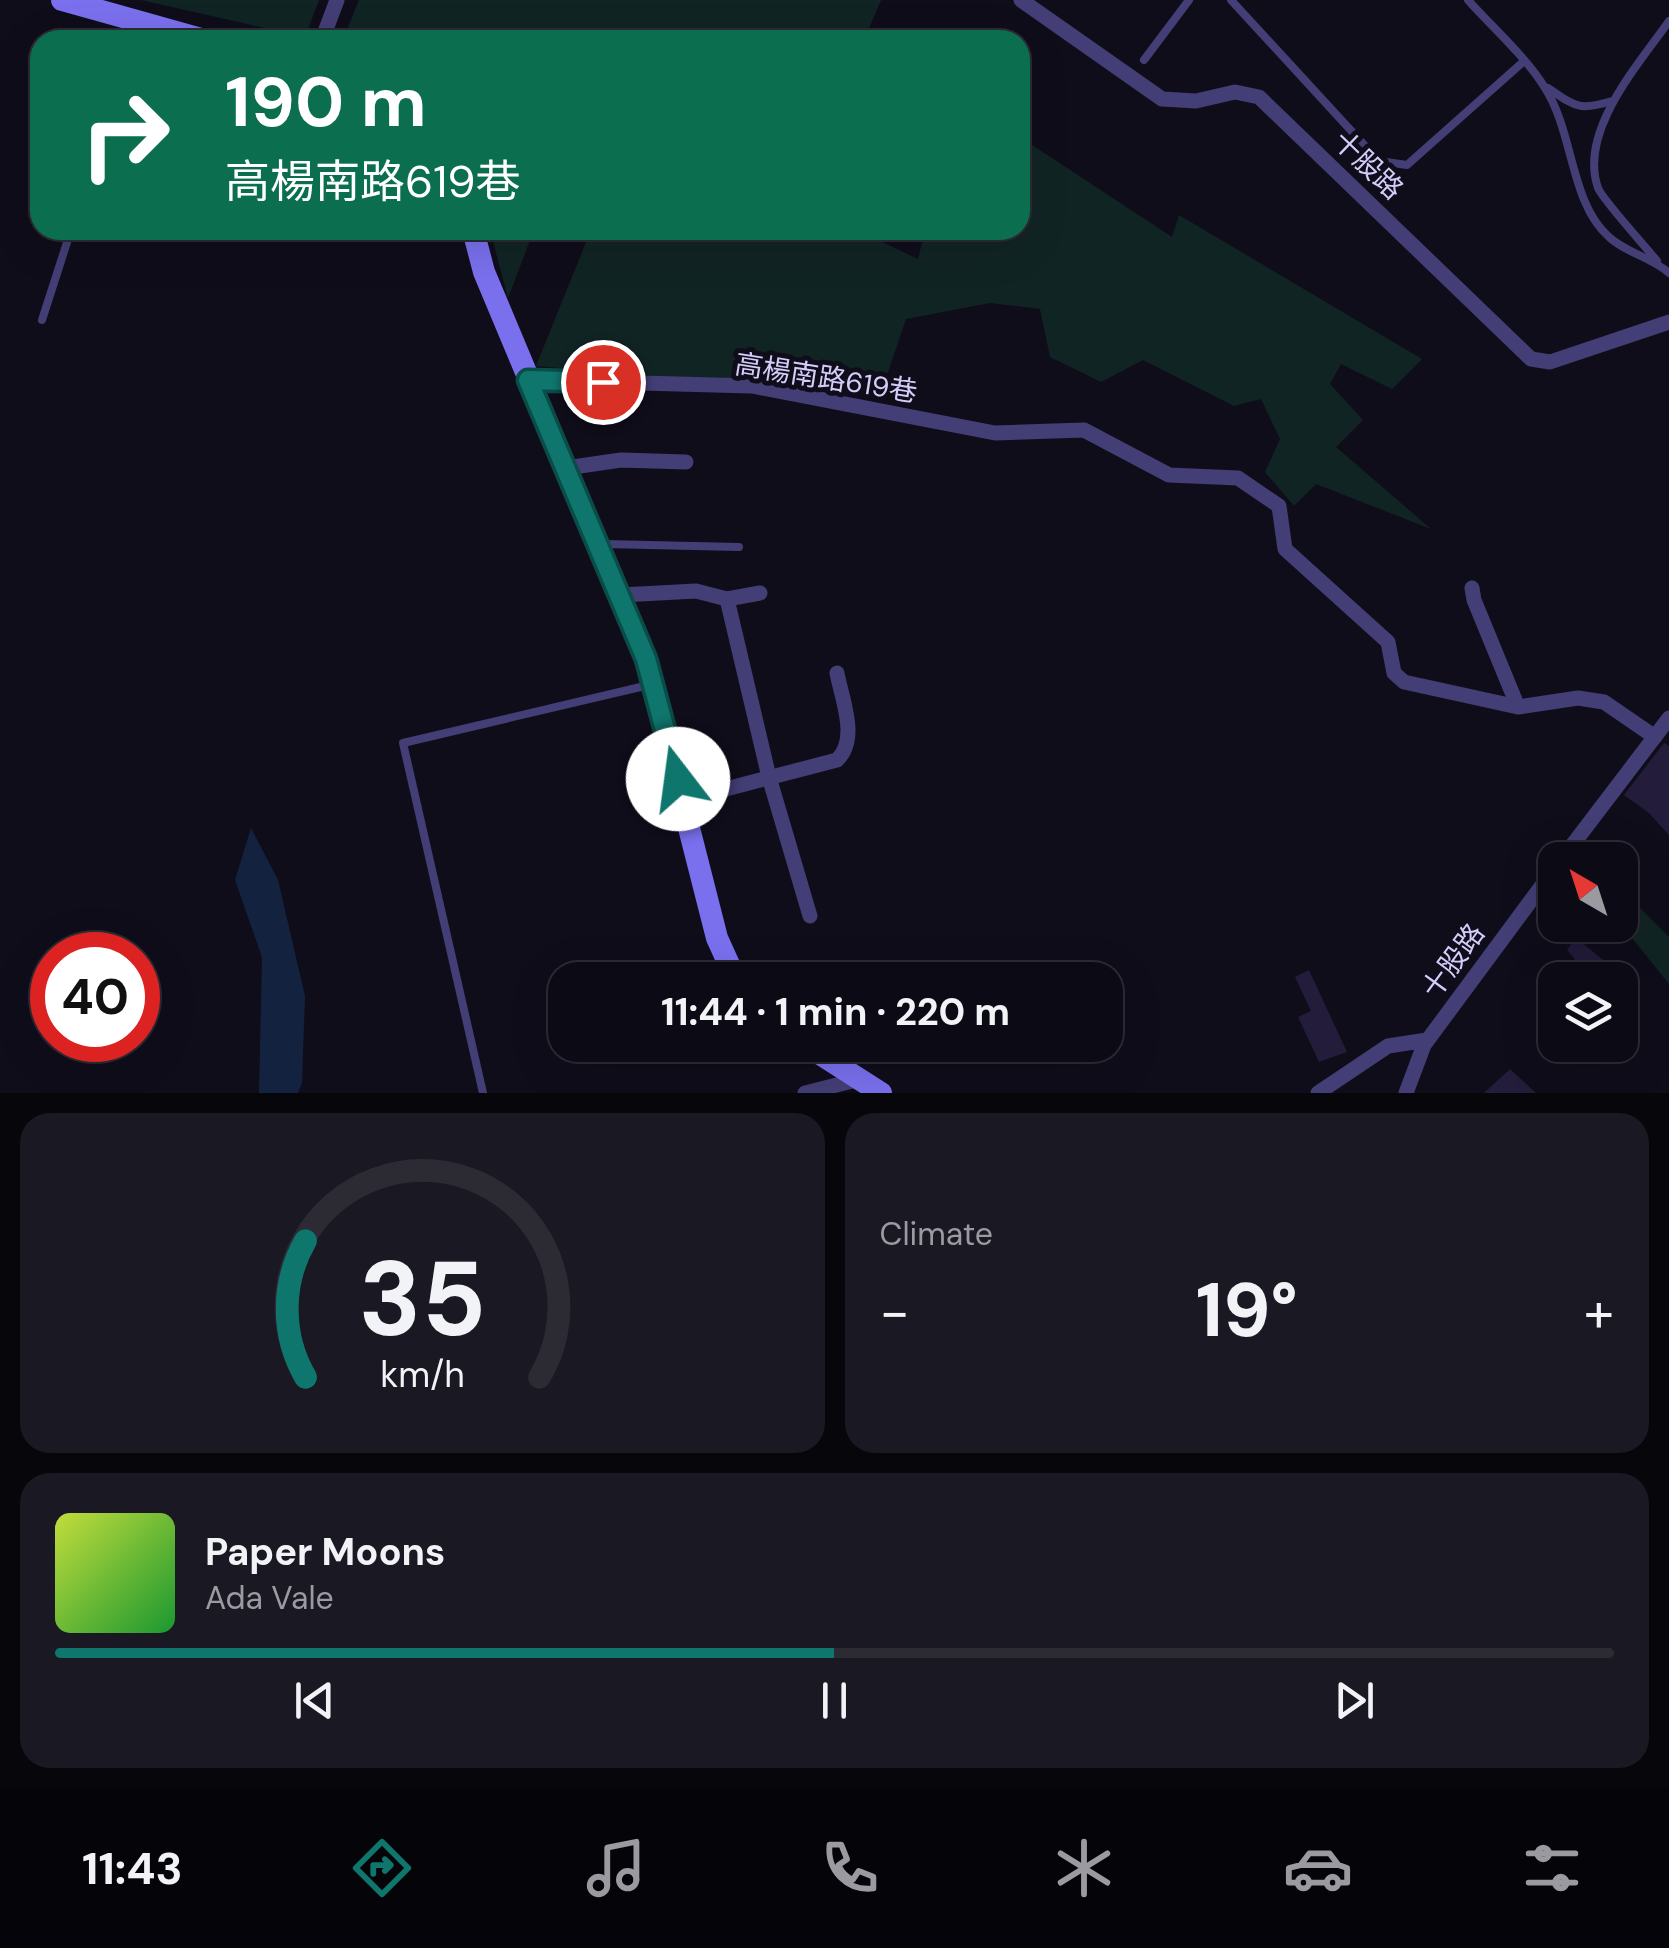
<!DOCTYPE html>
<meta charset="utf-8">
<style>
:root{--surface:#0c0a14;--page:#1a1822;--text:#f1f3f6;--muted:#9a9aa0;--line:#2c2b34;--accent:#0f766e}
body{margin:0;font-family:"DM Sans","Noto Sans TC",sans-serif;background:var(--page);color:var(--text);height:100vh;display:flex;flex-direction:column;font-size:38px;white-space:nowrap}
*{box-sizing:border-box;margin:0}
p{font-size:32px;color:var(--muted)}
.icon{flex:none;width:55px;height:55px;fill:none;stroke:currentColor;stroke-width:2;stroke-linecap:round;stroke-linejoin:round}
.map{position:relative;height:1093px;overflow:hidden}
.panel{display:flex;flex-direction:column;gap:20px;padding:20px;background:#07060b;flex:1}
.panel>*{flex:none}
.top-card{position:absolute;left:30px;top:30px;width:1000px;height:210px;border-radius:30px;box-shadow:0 10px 40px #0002,0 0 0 2px var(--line);background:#0b6e4f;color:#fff;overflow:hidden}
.needle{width:65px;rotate:321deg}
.controls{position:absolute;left:1538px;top:842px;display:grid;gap:20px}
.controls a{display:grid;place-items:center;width:100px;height:100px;border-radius:20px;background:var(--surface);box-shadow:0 10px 40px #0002,0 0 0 2px var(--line);font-size:50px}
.speed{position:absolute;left:30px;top:932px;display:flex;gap:20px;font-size:50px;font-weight:700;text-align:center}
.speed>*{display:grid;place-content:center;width:130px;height:130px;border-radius:50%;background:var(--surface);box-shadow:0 10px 40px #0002,0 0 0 2px var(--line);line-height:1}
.speed .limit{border:15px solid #d22;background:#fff;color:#111}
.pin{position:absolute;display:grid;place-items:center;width:85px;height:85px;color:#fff;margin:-42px;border:5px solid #fff;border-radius:50%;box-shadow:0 2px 10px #0007}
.me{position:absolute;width:110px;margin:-55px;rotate:345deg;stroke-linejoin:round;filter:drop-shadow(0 0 8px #0008)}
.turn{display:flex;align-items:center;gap:35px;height:210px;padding:0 30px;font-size:45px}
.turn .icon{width:130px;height:130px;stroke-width:2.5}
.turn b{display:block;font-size:70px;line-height:85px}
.big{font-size:75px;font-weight:700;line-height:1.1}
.panel .tile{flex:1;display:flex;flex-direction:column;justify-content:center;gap:15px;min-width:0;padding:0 35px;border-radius:30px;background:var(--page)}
.panel .dial{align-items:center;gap:0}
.dial svg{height:260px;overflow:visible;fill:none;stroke:var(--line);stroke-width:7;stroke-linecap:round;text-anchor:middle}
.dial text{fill:var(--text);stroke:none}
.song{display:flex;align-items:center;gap:30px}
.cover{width:120px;height:120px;border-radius:15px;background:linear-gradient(135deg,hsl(70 70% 55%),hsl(130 70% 35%))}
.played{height:10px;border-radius:5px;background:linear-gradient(90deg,var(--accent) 50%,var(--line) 50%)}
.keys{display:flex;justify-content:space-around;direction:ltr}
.heat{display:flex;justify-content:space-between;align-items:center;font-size:55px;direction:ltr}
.panel .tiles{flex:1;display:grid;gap:20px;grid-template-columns:1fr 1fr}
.tile:last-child{grid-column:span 2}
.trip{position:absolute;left:548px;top:962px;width:575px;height:100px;border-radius:30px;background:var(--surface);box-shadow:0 10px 40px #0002,0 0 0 2px var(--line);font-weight:700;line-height:100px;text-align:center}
.dock{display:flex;height:160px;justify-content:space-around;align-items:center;background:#050408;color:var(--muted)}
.dock .icon{width:70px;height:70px}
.dock .active{color:var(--accent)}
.dock b{font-size:45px;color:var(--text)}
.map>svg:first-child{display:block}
</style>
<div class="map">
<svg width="1669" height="1093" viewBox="0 0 1669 1093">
<rect width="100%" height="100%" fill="#100d1b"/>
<path fill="#112424" d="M 141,0 L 319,0 L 305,37 Z
M 359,0 L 881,0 L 864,40 L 343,40 Z
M 1020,137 L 1172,237 L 1179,215 L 1422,359 L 1392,389 L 1341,364 L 1330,384 L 1363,420 L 1336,447 L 1431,529 L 1316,484 L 1294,506 L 1265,472 L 1280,439 L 1261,399 L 1234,406 L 1143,360 L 1101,382 L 1050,357 L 1040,309 L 990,303 L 906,319 L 880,396 L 536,366 L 591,230 L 857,230 L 918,259 L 925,230 L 1020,230 Z
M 490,230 L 534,230 L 508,298 Z
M 1620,888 L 1669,937 L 1669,984 L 1620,923 Z"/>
<path fill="#13233f" d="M 251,828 L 278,880 L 305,996 L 302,1083 L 298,1093 L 259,1093 L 262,957 L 235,880 Z"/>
<path fill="#231c3a" d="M 1664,743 L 1669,746 L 1669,835 L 1649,813 L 1624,795 Z
M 1576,938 L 1607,963 L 1592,980 L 1558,980 L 1575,959 L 1567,950 Z
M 1309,970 L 1347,1052 L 1319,1062 L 1298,1017 L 1311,1011 L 1295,977 Z
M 1510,1069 L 1536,1093 L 1484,1093 Z"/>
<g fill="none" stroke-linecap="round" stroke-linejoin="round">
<path stroke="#433e75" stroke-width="8" d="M 1231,0 L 1379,161 L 1407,165 L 1523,62
M 1468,0 C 1492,27 1527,58 1545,88 C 1574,133 1570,203 1609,237 C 1626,253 1651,257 1669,273
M 1144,60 L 1189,0
M 1548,88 C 1576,107 1579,111 1612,101
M 1657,261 C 1646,247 1602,199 1598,188 C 1578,131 1639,64 1669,21
M 42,320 L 71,230
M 604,544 L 739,547
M 483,1093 L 403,743 L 649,685"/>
<path stroke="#433e75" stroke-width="15" d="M 1021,0 L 1162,99 L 1196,101 L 1235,92 L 1259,97 L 1531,359 L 1550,362 L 1669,322
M 322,40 L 337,0
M 528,380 L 752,386 L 995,433 L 1084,430 L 1169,475 L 1238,478 L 1279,506 L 1285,549 L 1388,642 L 1394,673 L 1404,682 L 1518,707 L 1578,698 L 1604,702 L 1655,737
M 566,468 L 621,460 L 686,462
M 1472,588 L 1474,600 L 1518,707
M 621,595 L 696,591 L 727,599 L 760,593
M 727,599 L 769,777 L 810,916
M 684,800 L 837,760 C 859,739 842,700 837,673
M 1561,860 L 1669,718
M 805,1093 L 860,1079
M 1318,1093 L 1388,1046 L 1427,1040
M 1406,1093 L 1424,1045 L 1555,868"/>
<path stroke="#7a70ee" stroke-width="22" d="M 62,0 L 205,40
M 473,230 L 484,272 L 646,659 L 717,938 L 736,980
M 806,1045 L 881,1093"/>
</g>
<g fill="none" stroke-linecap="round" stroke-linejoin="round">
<defs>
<path id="route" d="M 603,382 L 528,380 L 646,659 L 678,779"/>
</defs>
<use href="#route" stroke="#0a4d48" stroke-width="25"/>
<use href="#route" stroke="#0f766e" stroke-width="18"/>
</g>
<g text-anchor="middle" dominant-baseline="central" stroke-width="10" stroke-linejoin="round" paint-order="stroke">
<g font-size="28" fill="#d5cdf9" stroke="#100d1b">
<text transform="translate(1368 165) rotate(44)">十股路</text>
<text transform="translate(826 378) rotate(9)">高楊南路619巷</text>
<text transform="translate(1453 961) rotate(-54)">十股路</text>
</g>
</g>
</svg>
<div class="controls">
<a><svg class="needle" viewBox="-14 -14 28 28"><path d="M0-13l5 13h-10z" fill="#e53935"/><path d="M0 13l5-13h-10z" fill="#9a9aa0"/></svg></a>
<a><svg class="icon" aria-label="layers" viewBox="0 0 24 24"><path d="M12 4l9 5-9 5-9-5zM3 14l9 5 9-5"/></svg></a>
</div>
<div class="speed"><div class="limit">40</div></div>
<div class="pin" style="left:603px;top:382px;background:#d93025"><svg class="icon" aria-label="arrive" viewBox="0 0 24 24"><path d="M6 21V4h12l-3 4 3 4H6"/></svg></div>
<svg class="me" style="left:678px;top:779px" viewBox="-20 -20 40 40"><circle r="19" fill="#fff"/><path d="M0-13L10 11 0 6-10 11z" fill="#0f766e"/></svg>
<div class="trip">11:44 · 1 min · 220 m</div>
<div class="top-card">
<div class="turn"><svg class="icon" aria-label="right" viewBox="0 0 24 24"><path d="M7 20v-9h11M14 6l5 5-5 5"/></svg><div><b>190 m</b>高楊南路619巷</div></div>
</div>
</div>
<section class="panel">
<div class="tiles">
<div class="tile dial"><svg viewBox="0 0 100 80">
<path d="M14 69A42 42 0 1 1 86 69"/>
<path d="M14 69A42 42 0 0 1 14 27" stroke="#0f766e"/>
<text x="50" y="56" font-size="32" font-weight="700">35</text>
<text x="50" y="72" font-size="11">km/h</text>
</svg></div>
<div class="tile"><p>Climate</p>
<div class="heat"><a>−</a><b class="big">19°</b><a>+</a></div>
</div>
<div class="tile">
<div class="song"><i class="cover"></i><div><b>Paper Moons</b><p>Ada Vale</p></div></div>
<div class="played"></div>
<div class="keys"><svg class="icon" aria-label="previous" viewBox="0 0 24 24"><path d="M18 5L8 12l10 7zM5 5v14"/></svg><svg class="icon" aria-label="pause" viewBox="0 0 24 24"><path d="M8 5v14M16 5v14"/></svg><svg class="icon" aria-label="next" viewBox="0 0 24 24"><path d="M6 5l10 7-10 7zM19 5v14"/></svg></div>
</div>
</div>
</section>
<nav class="dock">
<b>11:43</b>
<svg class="icon active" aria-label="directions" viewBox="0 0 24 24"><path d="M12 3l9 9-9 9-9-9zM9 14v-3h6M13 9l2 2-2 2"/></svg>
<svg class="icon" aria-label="music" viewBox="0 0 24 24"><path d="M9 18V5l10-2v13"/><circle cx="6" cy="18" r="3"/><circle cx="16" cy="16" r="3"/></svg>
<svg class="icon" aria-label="phone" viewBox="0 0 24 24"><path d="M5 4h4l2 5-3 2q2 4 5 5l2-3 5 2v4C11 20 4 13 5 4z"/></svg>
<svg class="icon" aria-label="climate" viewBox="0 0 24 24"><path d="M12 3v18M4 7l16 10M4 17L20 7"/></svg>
<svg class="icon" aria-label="car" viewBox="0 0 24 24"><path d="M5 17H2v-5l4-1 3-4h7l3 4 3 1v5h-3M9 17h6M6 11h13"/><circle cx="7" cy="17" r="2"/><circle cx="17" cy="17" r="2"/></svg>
<svg class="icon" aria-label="filters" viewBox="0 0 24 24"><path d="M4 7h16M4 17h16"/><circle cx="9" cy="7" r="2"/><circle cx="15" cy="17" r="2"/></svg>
</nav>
